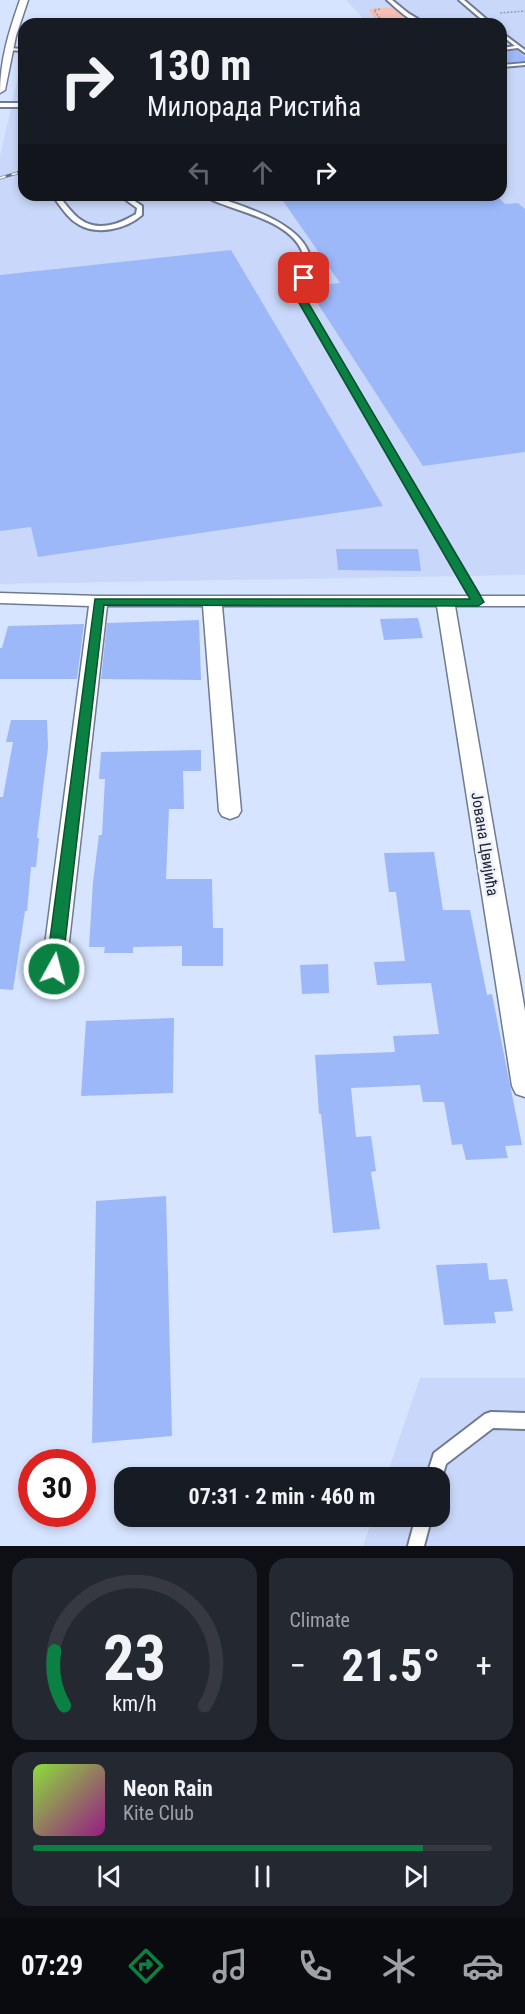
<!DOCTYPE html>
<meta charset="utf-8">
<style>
:root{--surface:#171b24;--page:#242831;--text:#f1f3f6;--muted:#9ea1a6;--line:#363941;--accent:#0b8043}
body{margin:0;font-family:"Roboto Condensed",sans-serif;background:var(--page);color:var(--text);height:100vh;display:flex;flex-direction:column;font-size:22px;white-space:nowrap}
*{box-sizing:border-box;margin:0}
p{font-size:20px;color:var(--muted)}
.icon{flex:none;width:33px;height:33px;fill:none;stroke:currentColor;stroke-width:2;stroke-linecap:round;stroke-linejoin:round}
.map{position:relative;height:1546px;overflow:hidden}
.side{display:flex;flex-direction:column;gap:12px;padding:12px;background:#0d0f14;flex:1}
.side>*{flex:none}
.top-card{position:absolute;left:18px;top:18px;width:489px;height:183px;border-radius:18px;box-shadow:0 3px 9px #0003;background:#171b24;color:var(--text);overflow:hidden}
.speed{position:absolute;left:18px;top:1449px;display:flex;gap:12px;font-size:30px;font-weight:700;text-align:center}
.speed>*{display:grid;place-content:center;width:78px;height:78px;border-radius:50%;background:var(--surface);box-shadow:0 3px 9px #0003;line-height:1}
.speed .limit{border:9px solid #d22;background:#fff;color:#111}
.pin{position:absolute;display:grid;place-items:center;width:51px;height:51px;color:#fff;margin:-26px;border-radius:12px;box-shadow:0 3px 9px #0006}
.me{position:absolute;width:66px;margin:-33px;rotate:7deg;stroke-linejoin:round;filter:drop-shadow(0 0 4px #0008)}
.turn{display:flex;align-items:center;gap:21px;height:126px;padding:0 30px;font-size:27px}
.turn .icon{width:78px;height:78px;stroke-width:2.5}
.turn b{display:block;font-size:42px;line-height:51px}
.lanes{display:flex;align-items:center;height:57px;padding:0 30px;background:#0003;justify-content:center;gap:30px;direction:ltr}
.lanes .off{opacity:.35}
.big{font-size:45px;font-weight:700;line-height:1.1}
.side .tile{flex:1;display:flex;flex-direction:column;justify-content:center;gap:9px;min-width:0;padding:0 21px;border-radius:18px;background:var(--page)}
.side .dial{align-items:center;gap:0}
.dial svg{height:156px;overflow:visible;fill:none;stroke:var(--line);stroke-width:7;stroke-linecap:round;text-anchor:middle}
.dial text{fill:var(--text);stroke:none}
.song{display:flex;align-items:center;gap:18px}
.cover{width:72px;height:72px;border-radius:9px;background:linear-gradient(135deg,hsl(90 70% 55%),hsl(310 70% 35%))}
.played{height:6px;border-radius:3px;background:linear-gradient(90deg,var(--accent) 85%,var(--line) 85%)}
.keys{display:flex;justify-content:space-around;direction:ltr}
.heat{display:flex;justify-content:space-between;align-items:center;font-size:33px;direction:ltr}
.side .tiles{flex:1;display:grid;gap:12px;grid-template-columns:1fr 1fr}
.tile:last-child{grid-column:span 2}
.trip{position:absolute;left:114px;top:1467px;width:336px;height:60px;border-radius:18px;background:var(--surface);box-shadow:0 3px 9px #0003;font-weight:700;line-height:60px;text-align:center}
.menu{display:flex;height:96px;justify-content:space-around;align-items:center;background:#090b0e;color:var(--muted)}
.menu .icon{width:42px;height:42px}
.menu .current{color:var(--accent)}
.menu b{font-size:27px;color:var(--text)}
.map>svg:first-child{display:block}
</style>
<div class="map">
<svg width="525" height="1546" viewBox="0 0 525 1546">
<rect width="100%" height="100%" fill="#d7e4ff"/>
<path fill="#c9d8fa" d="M 346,0 L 525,0 L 525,575 L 0,584 L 0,156 L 24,50 L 24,195 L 501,195 L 501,24 L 368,24 Z
M 420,1378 L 525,1378 L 525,1546 L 363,1546 L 373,1517 L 440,1516 L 440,1478 L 386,1477 Z"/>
<path fill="#f7beb2" d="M 397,7 L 413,24 L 379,24 L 368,9 Z"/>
<path fill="#9cb8f9" d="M 517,50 L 525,57 L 525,61 L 501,63 L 501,52 Z
M 279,195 L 496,195 L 505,204 L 518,203 L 525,209 L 525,452 L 423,466 L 309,290 L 310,286 L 340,283 Z
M 231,250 L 383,506 L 38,557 L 31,527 L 0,531 L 0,275 Z
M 336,549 L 418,549 L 421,571 L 338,570 Z
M 418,618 L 423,638 L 384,640 L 380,619 Z
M 199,620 L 201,680 L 101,679 L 107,623 Z
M 84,624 L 77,679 L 0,679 L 0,648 L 2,648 L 8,626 Z
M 11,720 L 47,720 L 48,747 L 37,838 L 39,838 L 36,867 L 31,867 L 27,911 L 25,911 L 13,990 L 0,989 L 0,797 L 3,797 L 13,742 L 6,742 Z
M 201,750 L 201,771 L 183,771 L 184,809 L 169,809 L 166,879 L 212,879 L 213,928 L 223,928 L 223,966 L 182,966 L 182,946 L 133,947 L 133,953 L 104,953 L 105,947 L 89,947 L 93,882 L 99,835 L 102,835 L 105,779 L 99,779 L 101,752 Z
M 434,852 L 443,910 L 470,910 L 487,995 L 492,994 L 522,1145 L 505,1146 L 508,1158 L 466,1160 L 462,1144 L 452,1145 L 444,1102 L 423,1102 L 420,1085 L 351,1088 L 356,1137 L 371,1136 L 376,1171 L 371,1172 L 380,1229 L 333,1233 L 321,1114 L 319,1114 L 315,1055 L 395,1052 L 393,1036 L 439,1034 L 431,983 L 377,985 L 374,962 L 405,961 L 396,892 L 389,892 L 384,853 Z
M 328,964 L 329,993 L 302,994 L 300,965 Z
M 174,1018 L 173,1093 L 81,1096 L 86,1021 Z
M 166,1196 L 172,1436 L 92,1443 L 96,1201 Z
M 487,1263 L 489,1280 L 507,1279 L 513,1311 L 494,1312 L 496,1323 L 444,1325 L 436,1265 Z"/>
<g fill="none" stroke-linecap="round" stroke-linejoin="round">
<defs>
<path id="lane" d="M 387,0 L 392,0 L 408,13 L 426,24 C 412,24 397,9 387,0 Z
M 459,0 L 464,0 L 492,24 L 487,24 Z
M 501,32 L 525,50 L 525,53 L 518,48 L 501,50 L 501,48 L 515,46 L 501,35 Z
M 7,48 L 24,49 L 24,51 L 9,50 Z
M 525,63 L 525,65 L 501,67 L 501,65 Z
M 0,103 L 24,103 L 24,107 L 0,107 Z
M 52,195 L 58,195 C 65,203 72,214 81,220 C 98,232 120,224 136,214 L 137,208 L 119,195 L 126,195 L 142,206 L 142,215 C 126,229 97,236 78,224 C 67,218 60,205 52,195 Z
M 202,195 L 210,195 C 241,206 302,222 310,257 C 313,270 307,287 304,299 L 483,602 L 481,604 L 475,604 L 473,602 L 298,299 C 300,287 307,270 304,257 C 294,218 231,212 202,195 Z
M 491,1412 L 525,1413 L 525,1429 L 493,1428 L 446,1464 L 440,1484 L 440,1478 L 426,1478 L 434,1453 L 485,1414 Z
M 416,1516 L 432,1516 L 424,1546 L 408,1546 Z"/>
<path id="street" d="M 20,0 L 28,0 L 16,36 L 5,90 L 0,93 C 0,60 9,31 20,0 Z
M 0,593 L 99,596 L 525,596 L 525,606 L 455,606 L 525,1011 L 525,1097 L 516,1094 L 512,1086 L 437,606 L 222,606 L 241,811 L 238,816 L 230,819 L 222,816 L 219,811 L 203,606 L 107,606 L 66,968 L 63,975 L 54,978 L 45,975 L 42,968 L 89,606 L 0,603 Z"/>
</defs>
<use href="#lane" stroke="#6f7a93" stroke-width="4"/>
<use href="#street" stroke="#6f7a93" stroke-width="3"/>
<path stroke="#939db2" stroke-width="1.5" stroke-dasharray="2 1.5" stroke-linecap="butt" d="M 380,9 L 374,10 L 384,24
M 500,13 L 525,11"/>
<use href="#lane" fill="#fff" fill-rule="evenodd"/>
<use href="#street" fill="#fff" fill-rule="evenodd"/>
<defs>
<path id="rail" d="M 0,178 L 24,171"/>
</defs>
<use href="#rail" stroke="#676e7f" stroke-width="3"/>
<use href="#rail" stroke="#ecf1fc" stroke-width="2" stroke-dasharray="6" stroke-linecap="butt"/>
</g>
<path fill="#0b8043" stroke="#07532c" stroke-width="1.5" d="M 304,276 L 308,278 L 306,299 L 484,602 L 478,606 L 104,605 L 62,969 L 59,973 L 54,975 L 48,973 L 46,969 L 95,599 L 470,599 L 297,299 L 300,278 Z"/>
<g text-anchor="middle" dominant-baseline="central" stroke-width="5" stroke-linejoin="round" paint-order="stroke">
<g font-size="16" fill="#1e222c" stroke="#ecf1fc">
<text transform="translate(485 844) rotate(81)">Јована Цвијића</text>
</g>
</g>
</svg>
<div class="speed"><div class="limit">30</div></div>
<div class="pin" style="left:304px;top:278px;background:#d93025"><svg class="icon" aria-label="arrive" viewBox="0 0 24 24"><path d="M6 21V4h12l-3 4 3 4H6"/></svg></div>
<svg class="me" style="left:54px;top:969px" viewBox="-20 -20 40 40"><circle r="17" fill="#0b8043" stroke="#fff" stroke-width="3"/><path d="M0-11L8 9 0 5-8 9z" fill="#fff"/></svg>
<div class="trip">07:31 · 2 min · 460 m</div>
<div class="top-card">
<div class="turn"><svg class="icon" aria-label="right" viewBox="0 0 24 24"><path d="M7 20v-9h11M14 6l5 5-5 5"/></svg><div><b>130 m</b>Милорада Ристића</div></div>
<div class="lanes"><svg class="icon off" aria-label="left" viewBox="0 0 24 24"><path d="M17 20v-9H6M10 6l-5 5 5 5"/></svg><svg class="icon off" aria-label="ahead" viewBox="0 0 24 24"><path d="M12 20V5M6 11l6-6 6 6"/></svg><svg class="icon" aria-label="right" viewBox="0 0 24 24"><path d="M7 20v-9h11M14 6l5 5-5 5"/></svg></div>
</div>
</div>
<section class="side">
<div class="tiles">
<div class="tile dial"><svg viewBox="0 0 100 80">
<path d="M14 69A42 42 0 1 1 86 69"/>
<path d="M14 69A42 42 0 0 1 9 41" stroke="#0b8043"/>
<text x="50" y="56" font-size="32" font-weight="700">23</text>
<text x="50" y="72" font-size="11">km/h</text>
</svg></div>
<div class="tile"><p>Climate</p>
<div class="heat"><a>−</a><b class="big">21.5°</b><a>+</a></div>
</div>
<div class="tile">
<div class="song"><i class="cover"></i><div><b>Neon Rain</b><p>Kite Club</p></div></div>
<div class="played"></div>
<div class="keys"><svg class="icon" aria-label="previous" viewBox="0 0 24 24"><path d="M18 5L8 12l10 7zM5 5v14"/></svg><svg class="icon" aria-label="pause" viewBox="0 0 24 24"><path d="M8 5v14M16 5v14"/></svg><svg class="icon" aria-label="next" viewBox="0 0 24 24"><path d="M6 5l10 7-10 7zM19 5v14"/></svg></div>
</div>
</div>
</section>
<nav class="menu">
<b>07:29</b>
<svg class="icon current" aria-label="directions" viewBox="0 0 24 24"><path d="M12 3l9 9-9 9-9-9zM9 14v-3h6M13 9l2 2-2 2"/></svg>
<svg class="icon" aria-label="music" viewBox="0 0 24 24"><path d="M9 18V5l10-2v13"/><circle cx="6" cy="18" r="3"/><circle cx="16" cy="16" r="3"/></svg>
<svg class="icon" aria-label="phone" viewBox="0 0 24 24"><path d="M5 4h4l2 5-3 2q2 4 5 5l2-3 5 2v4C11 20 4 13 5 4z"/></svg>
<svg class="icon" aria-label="climate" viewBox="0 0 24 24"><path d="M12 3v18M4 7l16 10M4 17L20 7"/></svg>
<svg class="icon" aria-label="car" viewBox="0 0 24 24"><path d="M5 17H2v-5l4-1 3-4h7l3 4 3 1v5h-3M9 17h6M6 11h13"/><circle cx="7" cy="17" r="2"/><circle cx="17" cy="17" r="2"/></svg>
</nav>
